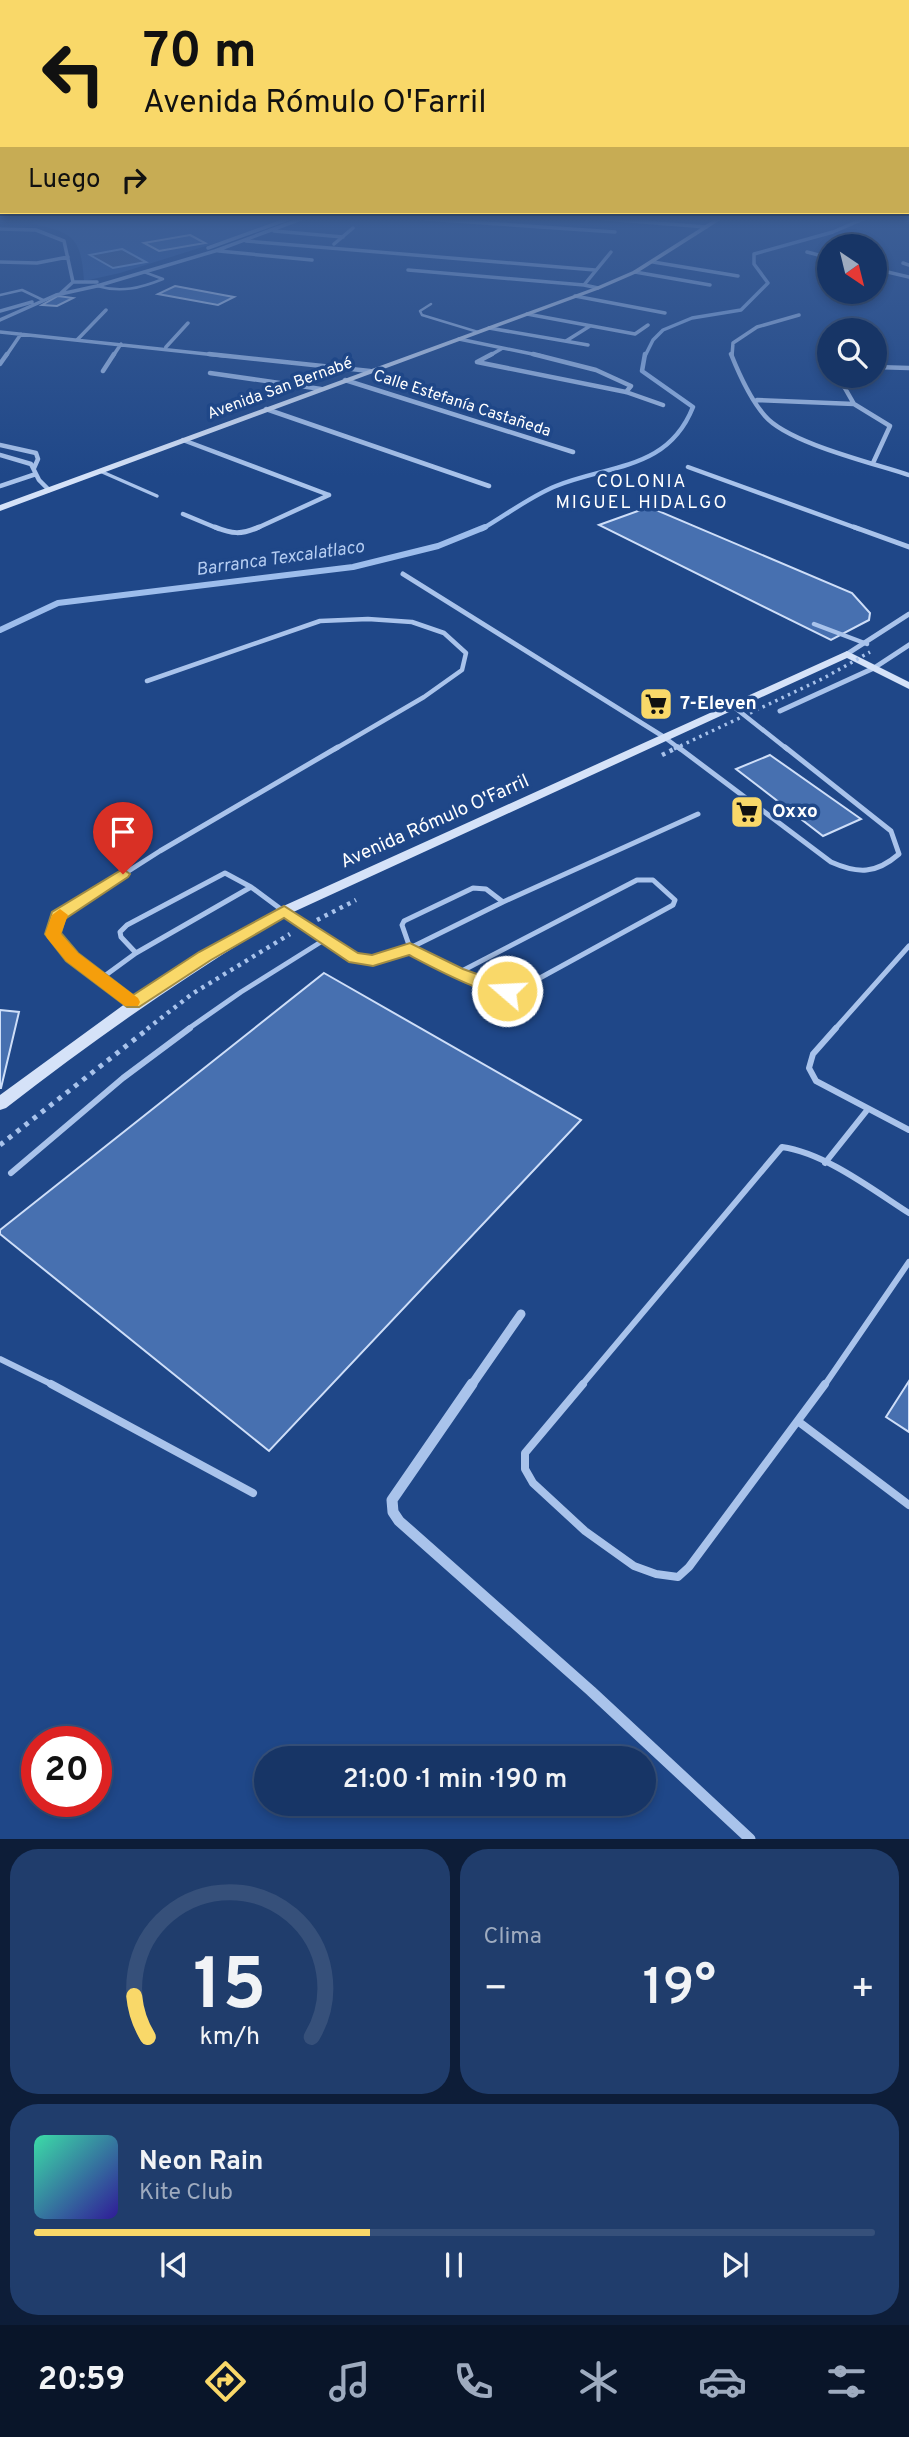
<!DOCTYPE html>
<html lang="es">
<meta charset="utf-8">
<style>
:root{--surface:#173566;--page:#203d6c;--text:#f1f3f6;--muted:#9eabbf;--line:#36507a;--accent:#f9d869}
body{margin:0;font-family:Overpass,sans-serif;background:var(--page);color:var(--text);height:100vh;display:flex;flex-direction:column;font-size:26px;white-space:nowrap}
*{box-sizing:border-box;margin:0}
p{font-size:23px;color:var(--muted)}
.icon{flex:none;width:38px;height:38px;fill:none;stroke:currentColor;stroke-width:2;stroke-linecap:round;stroke-linejoin:round}
.map{position:relative;height:1839px;overflow:hidden}
.side{display:flex;flex-direction:column;gap:10px;padding:10px;background:#0d1d38;flex:1}
.side>*{flex:none}
.hud{position:absolute;left:0px;top:0px;width:910px;height:214px;box-shadow:0 4px 10px #0003,0 0 0 2px var(--line);background:#f9d869;color:#111;overflow:hidden}
.needle{width:46px;rotate:145deg}
.tools{position:absolute;left:817px;top:234px;display:grid;gap:14px}
.tools a{display:grid;place-items:center;width:70px;height:70px;border-radius:50%;background:var(--surface);box-shadow:0 4px 10px #0003,0 0 0 2px var(--line);font-size:35px}
.speed{position:absolute;left:21px;top:1726px;display:flex;gap:14px;font-size:35px;font-weight:700;text-align:center}
.speed>*{display:grid;place-content:center;width:91px;height:91px;border-radius:50%;background:var(--surface);box-shadow:0 4px 10px #0003,0 0 0 2px var(--line);line-height:1}
.speed .limit{border:10px solid #d22;background:#fff;color:#111}
.pin{position:absolute;display:grid;place-items:center;width:60px;height:60px;color:#fff;margin:-72px -30px;border-radius:50% 50% 50% 0;rotate:-45deg;box-shadow:0 0 7px #0007}
.pin .icon{rotate:45deg}
.me{position:absolute;width:77px;margin:-38px;rotate:289deg;stroke-linejoin:round;filter:drop-shadow(0 0 5px #0008)}
.turn{display:flex;align-items:center;gap:24px;height:147px;padding:0 28px;font-size:32px}
.turn .icon{width:91px;height:91px;stroke-width:2.5}
.turn b{display:block;font-size:49px;line-height:60px}
.then{display:flex;align-items:center;height:66px;padding:0 28px;background:#0003;gap:14px;font-size:26px}
.big{font-size:52px;font-weight:600;line-height:1.1}
.side .card{flex:1;display:flex;flex-direction:column;justify-content:center;gap:10px;min-width:0;padding:0 24px;border-radius:28px;background:var(--page)}
.side .dial{align-items:center;gap:0}
.dial svg{height:182px;overflow:visible;fill:none;stroke:var(--line);stroke-width:7;stroke-linecap:round;text-anchor:middle}
.dial text{fill:var(--text);stroke:none}
.song{display:flex;align-items:center;gap:21px}
.cover{width:84px;height:84px;border-radius:10px;background:linear-gradient(135deg,hsl(160 70% 55%),hsl(250 70% 35%))}
.played{height:7px;border-radius:4px;background:linear-gradient(90deg,var(--accent) 40%,var(--line) 40%)}
.keys{display:flex;justify-content:space-around;direction:ltr}
.heat{display:flex;justify-content:space-between;align-items:center;font-size:38px;direction:ltr}
.side .tiles{flex:1;display:grid;gap:10px;grid-template-columns:1fr 1fr}
.card:last-child{grid-column:span 2}
.trip{position:absolute;left:254px;top:1746px;width:402px;height:70px;border-radius:35px;background:var(--surface);box-shadow:0 4px 10px #0003,0 0 0 2px var(--line);font-weight:600;line-height:70px;text-align:center}
.tab-bar{display:flex;height:112px;justify-content:space-around;align-items:center;background:#091529;color:var(--muted)}
.tab-bar .icon{width:49px;height:49px}
.tab-bar .on{color:var(--accent)}
.tab-bar b{font-size:32px;color:var(--text)}
.map>svg:first-child{display:block}
</style>
<div class="map">
<svg width="909" height="1839" viewBox="0 0 909 1839">
<rect width="100%" height="100%" fill="#1f4788"/>
<path fill="#335fa5" d="M 54,219 L 281,219 L 228,239 L 120,273 L 84,281 C 81,236 73,233 30,223 Z"/>
<path fill="#3f5b8b" stroke="#9dbdec" stroke-width="2" d="M 122,249 L 146,262 L 113,268 L 90,255 Z"/>
<g fill="none" stroke-linecap="round" stroke-linejoin="round">
<path stroke="#9dbdec" stroke-width="3.5" d="M 645,356 L 653,340 L 663,330 L 692,318 L 741,310 L 768,283 L 754,264 L 754,254 L 833,232 L 863,219"/>
<path stroke="#9dbdec" stroke-width="4.5" d="M 482,529 C 506,515 531,496 556,486 C 611,464 668,470 693,407 L 642,371 L 645,354"/>
<path stroke="#9dbdec" stroke-width="6" d="M 0,630 L 58,603 L 353,567 L 438,546 L 485,527"/>
</g>
<path fill="#4770b0" stroke="#cedef8" stroke-width="2" d="M 190,235 L 205,243 L 159,251 L 144,243 Z
M 175,286 L 223,295 L 234,297 L 218,305 L 158,294 Z
M 58,296 L 73,298 L 57,306 L 42,305 Z
M 649,507 L 852,593 L 870,613 L 869,620 L 831,640 L 599,525 Z
M 770,755 L 861,819 L 823,836 L 736,769 Z
M 324,973 L 581,1120 L 269,1451 L 0,1234 L 0,1230 Z
M 0,1010 L 19,1012 L 1,1088 L 0,1088 Z
M 909,1381 L 909,1432 L 886,1417 Z"/>
<g fill="none" stroke-linecap="round" stroke-linejoin="round">
<path stroke="#a9c3eb" stroke-width="4.5" stroke-dasharray="3.5 5" stroke-linecap="butt" d="M 317,920 L 356,900
M 147,1029 L 192,994 L 290,934"/>
<path stroke="#a9c3eb" stroke-width="5" stroke-dasharray="4.5 6" stroke-linecap="butt" d="M 0,1145 L 149,1028"/>
<path stroke="#a9c3eb" stroke-width="2.5" d="M 97,286 C 121,293 141,288 163,279 L 144,272
M 0,295 L 22,290 L 43,300
M 431,304 L 420,311 L 422,315 L 478,332"/>
<path stroke="#a9c3eb" stroke-width="3.5" d="M 100,471 L 157,496"/>
<path stroke="#a9c3eb" stroke-width="4.5" d="M 814,624 L 867,644
M 147,681 L 320,621 L 368,619 L 412,622 L 444,633 L 466,653 L 462,670 L 424,697 L 335,749
M 734,707 L 787,749
M 664,737 L 680,749"/>
<path stroke="#a9c3eb" stroke-width="5" d="M 678,747 L 831,862 C 858,874 876,874 899,854 L 891,831 L 785,747
M 136,953 L 121,937 L 120,932 L 127,925 L 225,873 L 251,887 L 313,933 L 354,958 L 373,960 L 410,948 L 503,902 L 698,814
M 458,973 L 637,880 L 653,880 L 675,900 L 673,905 L 518,990 C 477,989 445,967 410,948 L 402,925 L 404,921 L 473,888 L 486,889 L 503,902
M 99,980 L 136,953 L 251,887
M 133,1003 L 72,957 L 53,934 L 58,916 L 160,851 L 338,747
M 188,1029 L 241,992 L 324,940
M 835,1029 L 909,946"/>
<path stroke="#a9c3eb" stroke-width="6" d="M 836,1028 L 813,1054 L 809,1068 L 816,1081 L 909,1130
M 825,1163 L 868,1109
M 11,1173 L 123,1078 L 190,1028
M 0,1359 L 55,1386
M 581,1386 L 782,1147 C 825,1153 873,1190 909,1213
M 824,1386 L 909,1262"/>
<path stroke="#a9c3eb" stroke-width="8" d="M 51,1384 L 253,1493
M 583,1384 L 525,1453 L 525,1469 L 533,1483 L 585,1531 L 634,1566 L 656,1574 L 678,1577 L 689,1567 L 825,1384
M 799,1422 L 909,1505"/>
<path stroke="#a9c3eb" stroke-width="3.5" d="M 426,219 L 615,232
M 605,219 L 706,227
M 0,229 L 36,230 L 64,241 L 73,282 L 61,293
M 274,231 L 343,237
M 246,241 L 595,270
M 334,244 L 353,228
M 208,248 L 288,219
M 219,251 L 312,260
M 807,252 L 830,258
M 0,262 L 37,263 L 68,257
M 653,262 L 738,276
M 903,263 L 909,265
M 875,269 L 909,277
M 408,270 L 584,285
M 635,272 L 710,285
M 73,282 L 97,282
M 598,288 L 584,285 L 611,252
M 575,296 L 665,313
M 0,311 L 32,302
M 527,314 L 635,334 L 648,325
M 0,320 L 56,295 L 97,286 L 215,251 L 301,219
M 489,328 L 588,345
M 0,332 L 225,356
M 459,339 L 542,356
M 77,340 L 106,310
M 566,341 L 590,326
M 166,347 L 188,323
M 6,356 L 21,334
M 113,356 L 121,344
M 489,356 L 501,349
M 732,356 L 733,343 L 757,327 L 799,315"/>
<path stroke="#a9c3eb" stroke-width="4.5" d="M 209,354 L 370,371
M 533,354 L 596,370 L 631,386 L 626,392
M 731,354 C 739,374 750,399 765,416 C 788,443 873,463 909,475
M 477,362 L 626,392 L 663,405
M 477,362 L 492,354
M 0,364 L 7,354
M 875,367 L 909,368
M 103,371 L 114,354
M 210,373 L 321,389
M 838,376 L 854,404 L 890,426 L 873,463
M 345,380 L 573,452
M 757,400 L 854,404
M 266,409 L 489,486
M 183,440 L 329,495
M 0,445 L 36,453 L 38,459 L 34,468
M 0,455 L 31,464 L 39,480 L 49,490
M 688,467 L 859,529
M 0,486 L 36,474
M 183,514 L 219,529
M 255,529 L 329,495"/>
<path stroke="#a9c3eb" stroke-width="5" d="M 215,527 C 232,534 241,535 259,527
M 854,527 L 909,547
M 403,574 L 664,737
M 847,654 L 909,614
M 780,711 L 874,668 L 909,645"/>
<path stroke="#a9c3eb" stroke-width="9" d="M 471,1386 L 521,1314"/>
<path stroke="#a9c3eb" stroke-width="11" d="M 472,1384 L 392,1500 L 393,1512 L 399,1521 L 591,1691 L 750,1839"/>
<path fill="#d5e2f8" fill-rule="evenodd" d="M 715,219 L 722,219 L 637,273 L 600,289 L 0,511 L 0,505 L 596,287 L 633,271 Z
M 847,651 L 909,682 L 909,689 L 847,658 L 289,914 C 190,972 96,1038 6,1108 L 0,1110 L 0,1095 L 133,998 L 205,952 L 279,908 Z"/>
<path stroke="#a9c3eb" stroke-width="3.5" stroke-dasharray="2.5 4.5" stroke-linecap="butt" d="M 674,749 L 824,678 L 870,652"/>
<path stroke="#a9c3eb" stroke-width="4.5" stroke-dasharray="3.5 5" stroke-linecap="butt" d="M 662,755 L 678,747"/>
</g>
<linearGradient id="sky" x2="0" y2="1"><stop stop-color="#11274b"/><stop offset="0.46" stop-color="#3c5e96"/><stop offset="1" stop-color="#3c5e96" stop-opacity="0"/></linearGradient>
<rect width="909" height="476" fill="url(#sky)"/>
<path fill="#f9d869" stroke="#a28c44" stroke-width="2" d="M 123,869 L 130,874 L 128,877 L 65,919 L 61,933 L 78,953 L 133,995 L 199,952 L 284,906 L 358,953 L 372,955 L 410,943 L 463,969 L 513,987 L 515,991 L 513,995 C 494,1001 428,965 409,955 L 373,966 L 349,962 L 284,918 L 211,960 L 139,1007 L 127,1007 L 66,961 L 45,934 L 52,912 Z"/>
<path fill="#f59e0b" d="M 60,909 L 68,915 L 61,934 L 78,953 L 138,998 L 140,1002 L 138,1006 L 125,1006 L 66,961 L 47,938 L 45,934 L 52,915 Z"/>
<defs>
<symbol id="supermarket-square" viewBox="-11 -11 22 22"><rect x="-9" y="-9" width="18" height="18" rx="4" fill="#f9d869" stroke="#1f4788"/><path d="M-6-5.5h2.5l.6 2H6L4.5 2H-2.5L-4.4-4H-6ZM-1.5 3.2a1.3 1.3 0 1 0 .1 0ZM3 3.2a1.3 1.3 0 1 0 .1 0Z" fill="#111"/></symbol>
</defs>
<g fill-rule="evenodd">
<use href="#supermarket-square" x="637" y="685" width="38" height="38"/>
<use href="#supermarket-square" x="728" y="793" width="38" height="38"/>
</g>
<g text-anchor="middle" dominant-baseline="central" stroke-width="7" stroke-linejoin="round" paint-order="stroke">
<g font-size="16" fill="#fff" stroke="#1f4788">
<text transform="translate(280 389) rotate(-20)">Avenida San Bernabé</text>
<text transform="translate(462 404) rotate(18)">Calle Estefanía Castañeda</text>
</g>
<g font-size="18" letter-spacing="2" fill="#fff" stroke="#1f4788">
<text x="642" y="482">COLONIA<tspan x="642" dy="21">MIGUEL HIDALGO</tspan></text>
</g>
<g font-size="18" font-style="italic" fill="#b5cdf2" stroke="#1f4788">
<text transform="translate(280 559) rotate(-8)">Barranca Texcalatlaco</text>
</g>
<g font-size="19" font-weight="bold" fill="#fff" stroke="#1f4788" text-anchor="start">
<text x="680" y="704">7-Eleven</text>
<text x="772" y="812">Oxxo</text>
</g>
<g font-size="19" fill="#fff" stroke="#1f4788">
<text transform="translate(435 822) rotate(-24)">Avenida Rómulo O'Farril</text>
</g>
</g>
</svg>
<div class="tools">
<a><svg class="needle" viewBox="-14 -14 28 28"><path d="M0-13l5 13h-10z" fill="#e53935"/><path d="M0 13l5-13h-10z" fill="#9eabbf"/></svg></a>
<a><svg class="icon" aria-label="search" viewBox="0 0 24 24"><circle cx="10" cy="10" r="6"/><path d="M15 15l6 6"/></svg></a>
</div>
<div class="speed"><div class="limit">20</div></div>
<div class="pin" style="left:123px;top:874px;background:#d93025"><svg class="icon" aria-label="arrive" viewBox="0 0 24 24"><path d="M6 21V4h12l-3 4 3 4H6"/></svg></div>
<svg class="me" style="left:507px;top:991px" viewBox="-20 -20 40 40"><circle r="17" fill="#f9d869" stroke="#fff" stroke-width="3"/><path d="M0-11L8 9 0 5-8 9z" fill="#fff"/></svg>
<div class="trip">21:00 · 1 min · 190 m</div>
<div class="hud">
<div class="turn"><svg class="icon" aria-label="left" viewBox="0 0 24 24"><path d="M17 20v-9H6M10 6l-5 5 5 5"/></svg><div><b>70 m</b>Avenida Rómulo O'Farril</div></div>
<div class="then">Luego<svg class="icon" aria-label="right" viewBox="0 0 24 24"><path d="M7 20v-9h11M14 6l5 5-5 5"/></svg></div>
</div>
</div>
<section class="side">
<div class="tiles">
<div class="card dial"><svg viewBox="0 0 100 80">
<path d="M14 69A42 42 0 1 1 86 69"/>
<path d="M14 69A42 42 0 0 1 8 51" stroke="#f9d869"/>
<text x="50" y="56" font-size="32" font-weight="700">15</text>
<text x="50" y="72" font-size="11">km/h</text>
</svg></div>
<div class="card"><p>Clima</p>
<div class="heat"><a>−</a><b class="big">19°</b><a>+</a></div>
</div>
<div class="card">
<div class="song"><i class="cover"></i><div><b>Neon Rain</b><p>Kite Club</p></div></div>
<div class="played"></div>
<div class="keys"><svg class="icon" aria-label="previous" viewBox="0 0 24 24"><path d="M18 5L8 12l10 7zM5 5v14"/></svg><svg class="icon" aria-label="pause" viewBox="0 0 24 24"><path d="M8 5v14M16 5v14"/></svg><svg class="icon" aria-label="next" viewBox="0 0 24 24"><path d="M6 5l10 7-10 7zM19 5v14"/></svg></div>
</div>
</div>
</section>
<nav class="tab-bar">
<b>20:59</b>
<svg class="icon on" aria-label="directions" viewBox="0 0 24 24"><path d="M12 3l9 9-9 9-9-9zM9 14v-3h6M13 9l2 2-2 2"/></svg>
<svg class="icon" aria-label="music" viewBox="0 0 24 24"><path d="M9 18V5l10-2v13"/><circle cx="6" cy="18" r="3"/><circle cx="16" cy="16" r="3"/></svg>
<svg class="icon" aria-label="phone" viewBox="0 0 24 24"><path d="M5 4h4l2 5-3 2q2 4 5 5l2-3 5 2v4C11 20 4 13 5 4z"/></svg>
<svg class="icon" aria-label="climate" viewBox="0 0 24 24"><path d="M12 3v18M4 7l16 10M4 17L20 7"/></svg>
<svg class="icon" aria-label="car" viewBox="0 0 24 24"><path d="M5 17H2v-5l4-1 3-4h7l3 4 3 1v5h-3M9 17h6M6 11h13"/><circle cx="7" cy="17" r="2"/><circle cx="17" cy="17" r="2"/></svg>
<svg class="icon" aria-label="filters" viewBox="0 0 24 24"><path d="M4 7h16M4 17h16"/><circle cx="9" cy="7" r="2"/><circle cx="15" cy="17" r="2"/></svg>
</nav>
